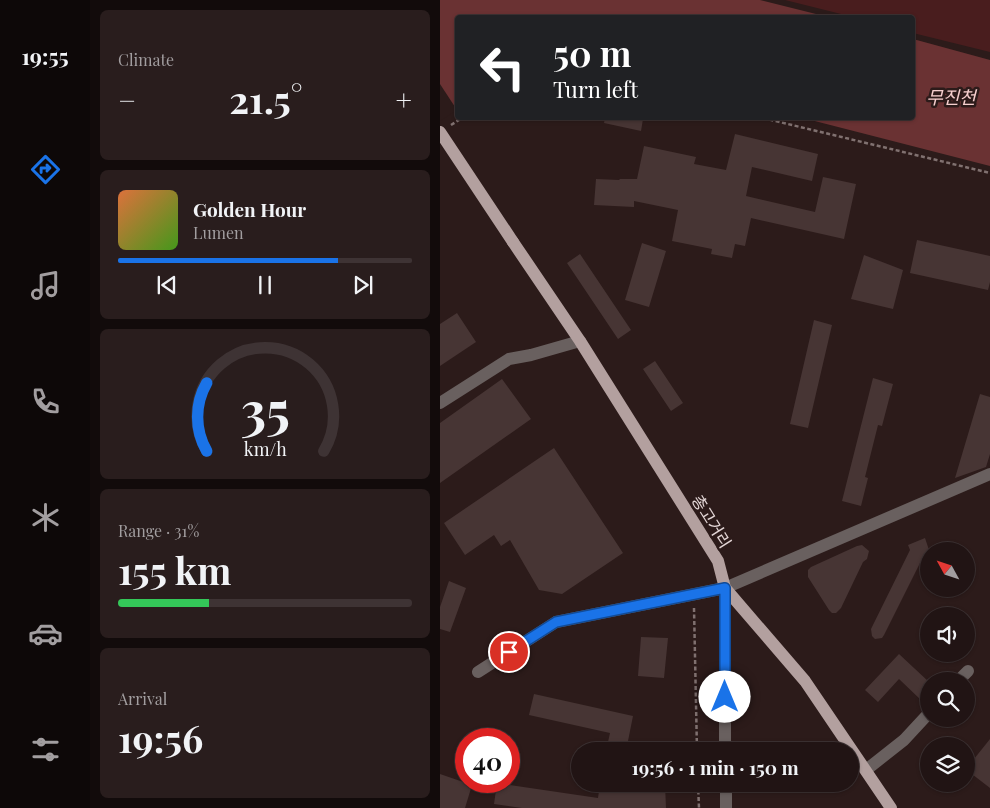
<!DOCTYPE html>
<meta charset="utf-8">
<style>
:root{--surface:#211414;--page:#291d1d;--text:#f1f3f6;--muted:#a29ea0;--line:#3e3334;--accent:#1a73e8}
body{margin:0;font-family:"Playfair Display","Noto Sans KR",serif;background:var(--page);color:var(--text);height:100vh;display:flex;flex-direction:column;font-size:19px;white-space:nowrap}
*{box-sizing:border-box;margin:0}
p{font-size:16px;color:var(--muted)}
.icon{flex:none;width:28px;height:28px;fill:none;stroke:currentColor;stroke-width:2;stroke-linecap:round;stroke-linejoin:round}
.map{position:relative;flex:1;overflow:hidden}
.sheet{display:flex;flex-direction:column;gap:10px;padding:10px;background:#120b0b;width:350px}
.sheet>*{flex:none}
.guide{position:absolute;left:15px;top:15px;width:460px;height:105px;border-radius:5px;box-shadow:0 1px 4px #0004,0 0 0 1px var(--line);background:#202124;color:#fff;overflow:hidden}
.needle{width:32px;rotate:310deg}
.tools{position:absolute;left:480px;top:542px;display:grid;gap:10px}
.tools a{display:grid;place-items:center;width:55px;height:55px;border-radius:50%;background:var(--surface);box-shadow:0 1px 4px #0004,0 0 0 1px var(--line);font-size:25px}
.speed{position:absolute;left:15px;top:728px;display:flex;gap:10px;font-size:25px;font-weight:700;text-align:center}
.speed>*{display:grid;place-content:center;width:65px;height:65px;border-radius:50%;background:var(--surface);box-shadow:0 1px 4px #0004,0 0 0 1px var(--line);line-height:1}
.speed .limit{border:8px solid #d22;background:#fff;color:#111}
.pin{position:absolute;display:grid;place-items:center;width:42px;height:42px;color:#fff;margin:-21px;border:2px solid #fff;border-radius:50%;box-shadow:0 1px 5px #0007}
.me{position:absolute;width:55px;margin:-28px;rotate:0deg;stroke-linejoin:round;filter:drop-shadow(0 0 4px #0008)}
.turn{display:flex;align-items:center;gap:18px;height:105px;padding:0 15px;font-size:22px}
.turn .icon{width:65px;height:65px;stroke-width:2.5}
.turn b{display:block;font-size:35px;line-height:42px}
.big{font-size:38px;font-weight:700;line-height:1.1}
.sheet .tile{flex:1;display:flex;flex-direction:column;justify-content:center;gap:8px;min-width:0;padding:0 18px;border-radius:8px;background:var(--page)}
.sheet .dial{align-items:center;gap:0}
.dial svg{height:130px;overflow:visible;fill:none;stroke:var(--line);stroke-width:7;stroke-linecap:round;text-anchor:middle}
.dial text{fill:var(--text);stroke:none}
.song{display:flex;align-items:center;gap:15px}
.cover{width:60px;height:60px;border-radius:8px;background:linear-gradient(135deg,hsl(20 70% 55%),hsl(100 70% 35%))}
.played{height:5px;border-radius:2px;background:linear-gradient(90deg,var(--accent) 75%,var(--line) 75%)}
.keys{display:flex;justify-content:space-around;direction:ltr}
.heat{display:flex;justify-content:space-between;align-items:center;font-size:28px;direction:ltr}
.charge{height:8px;border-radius:4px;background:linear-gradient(90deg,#34c759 31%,var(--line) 0)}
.trip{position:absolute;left:131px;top:742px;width:288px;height:50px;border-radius:25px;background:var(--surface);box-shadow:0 1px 4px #0004,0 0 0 1px var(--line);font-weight:700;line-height:50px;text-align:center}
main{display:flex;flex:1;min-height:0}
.tabs{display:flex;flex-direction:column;width:90px;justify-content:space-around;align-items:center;background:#0d0808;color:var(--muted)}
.tabs .icon{width:35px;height:35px}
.tabs .on{color:var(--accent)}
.tabs b{font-size:22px;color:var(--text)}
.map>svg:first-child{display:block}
</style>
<main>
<nav class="tabs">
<b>19:55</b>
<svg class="icon on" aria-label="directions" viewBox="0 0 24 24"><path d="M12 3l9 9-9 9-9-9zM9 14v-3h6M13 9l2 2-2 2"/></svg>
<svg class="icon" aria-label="music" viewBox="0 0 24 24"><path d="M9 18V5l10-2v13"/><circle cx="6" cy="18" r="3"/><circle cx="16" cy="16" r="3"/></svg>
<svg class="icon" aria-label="phone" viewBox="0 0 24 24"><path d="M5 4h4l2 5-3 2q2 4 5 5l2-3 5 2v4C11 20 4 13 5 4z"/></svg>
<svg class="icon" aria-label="climate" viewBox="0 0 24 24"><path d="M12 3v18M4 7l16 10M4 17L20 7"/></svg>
<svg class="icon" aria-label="car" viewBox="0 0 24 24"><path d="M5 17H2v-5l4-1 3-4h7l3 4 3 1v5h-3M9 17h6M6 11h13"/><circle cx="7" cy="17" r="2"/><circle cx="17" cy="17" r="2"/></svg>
<svg class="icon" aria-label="filters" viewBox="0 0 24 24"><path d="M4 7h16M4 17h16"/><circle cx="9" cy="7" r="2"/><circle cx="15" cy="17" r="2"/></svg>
</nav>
<section class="sheet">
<div class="tile"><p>Climate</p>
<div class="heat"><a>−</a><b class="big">21.5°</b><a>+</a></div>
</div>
<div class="tile">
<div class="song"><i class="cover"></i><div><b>Golden Hour</b><p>Lumen</p></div></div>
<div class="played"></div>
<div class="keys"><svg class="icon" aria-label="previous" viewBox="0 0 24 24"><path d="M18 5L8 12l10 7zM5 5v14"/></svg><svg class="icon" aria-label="pause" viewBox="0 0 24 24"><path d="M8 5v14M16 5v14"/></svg><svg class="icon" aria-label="next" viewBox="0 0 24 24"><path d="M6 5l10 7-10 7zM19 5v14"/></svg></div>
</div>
<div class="tile dial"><svg viewBox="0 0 100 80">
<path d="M14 69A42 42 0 1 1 86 69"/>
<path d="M14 69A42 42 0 0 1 14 27" stroke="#1a73e8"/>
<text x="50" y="56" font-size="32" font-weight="700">35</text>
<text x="50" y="72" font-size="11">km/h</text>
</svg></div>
<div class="tile"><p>Range · 31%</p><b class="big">155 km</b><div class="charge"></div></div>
<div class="tile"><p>Arrival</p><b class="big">19:56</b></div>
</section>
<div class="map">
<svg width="550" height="808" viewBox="0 0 550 808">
<rect width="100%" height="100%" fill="#2c1b1a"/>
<path fill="#491d1e" d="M 345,0 L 550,0 L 550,52 L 473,33 L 472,18 L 413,17 Z"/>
<path fill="#6a3233" d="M 0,0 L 320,0 L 388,17 L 18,18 L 17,106 L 0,119 Z
M 473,39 L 550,60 L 550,166 L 363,118 L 472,118 Z"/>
<path fill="#2c1b1a" d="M 0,84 L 17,110 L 0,121 Z"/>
<path fill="#473534" d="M 165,118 L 196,118 L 203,119 L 201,131 L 164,123 Z
M 295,134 L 378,154 L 372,181 L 312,167 L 306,196 L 375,212 L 383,177 L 416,184 L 404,239 L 311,218 L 305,246 L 295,244 L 292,258 L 271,254 L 272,249 L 232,241 L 238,210 L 194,201 L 194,207 L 154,205 L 156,179 L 179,180 L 180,179 L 197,179 L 204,146 L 256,157 L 254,164 L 286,170 Z
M 477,240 L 550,256 L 550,282 L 548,290 L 470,273 Z
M 202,243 L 226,251 L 209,307 L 185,300 Z
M 140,254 L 191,330 L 178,339 L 127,263 Z
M 424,255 L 463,270 L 453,309 L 411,299 Z
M 17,313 L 36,342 L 0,366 L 0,324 Z
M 374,320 L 392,325 L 368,428 L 350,424 Z
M 215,361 L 243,403 L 231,411 L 203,369 Z
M 433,378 L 453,384 L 442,426 L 438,425 L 425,477 L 428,478 L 421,506 L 402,501 Z
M 62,379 L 91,419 L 0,483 L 0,423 Z
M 540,394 L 550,397 L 550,454 L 546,467 L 515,478 Z
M 114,448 L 183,553 L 122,594 L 99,590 L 70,540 L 61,546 L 54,535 L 25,555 L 4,523 Z
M 485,538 L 489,550 L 483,557 L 444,635 L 442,638 L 435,639 L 432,636 L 431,629 L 470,550 L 468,545 Z
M 422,545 L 429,551 L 427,559 L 423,562 L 401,608 L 396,613 L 392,613 L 389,610 L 368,577 L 368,570 L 371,567 L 417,546 Z
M 9,581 L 26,588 L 10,632 L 0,629 L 0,607 Z
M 201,637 L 228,638 L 224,678 L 198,676 Z
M 459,654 L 489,682 L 489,694 L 482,701 L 459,679 L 438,702 L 425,690 Z
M 94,694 L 193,716 L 186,751 L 166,751 L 170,733 L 89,715 Z
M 550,739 L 550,788 L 528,771 L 532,766 L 530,764 Z
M 0,774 L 32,785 L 25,808 L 0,808 Z
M 57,783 L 158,798 L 160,784 L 225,784 L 226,808 L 82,808 L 54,804 Z"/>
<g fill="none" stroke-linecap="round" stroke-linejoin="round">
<path stroke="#807170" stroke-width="2.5" stroke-dasharray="4 2.5" stroke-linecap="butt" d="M 323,118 L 550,173
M 11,125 L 22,118
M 254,608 L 257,751
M 258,784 L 259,808"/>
<path stroke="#69605f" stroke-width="12" d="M 0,403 L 69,359 L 91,355 L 140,341
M 285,588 L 285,751
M 38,672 L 116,622 L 285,588 L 550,474
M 518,681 L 528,671
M 426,770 L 464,740 L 489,713
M 286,784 L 286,808"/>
<path stroke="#b3a09f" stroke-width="12" d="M 73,242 L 140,341 L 278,561 L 285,588 L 365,681 L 451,808"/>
<path stroke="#b3a09f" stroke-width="12" d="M 0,132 L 73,242"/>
</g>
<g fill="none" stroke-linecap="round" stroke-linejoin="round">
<defs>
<path id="route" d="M 69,652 L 116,622 L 285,588 L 285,697"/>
</defs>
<use href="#route" stroke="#114b97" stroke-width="12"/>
<use href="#route" stroke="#1a73e8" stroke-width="9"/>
</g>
<g text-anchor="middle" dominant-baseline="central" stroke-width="5" stroke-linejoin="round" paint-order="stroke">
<g font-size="16" fill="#e4d7d7" stroke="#2c1b1a">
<text transform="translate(272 521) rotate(58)">총고거리</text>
</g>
<g font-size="18" font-style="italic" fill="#f6cfce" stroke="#2c1b1a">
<text x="511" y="97">무진천</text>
</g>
</g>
</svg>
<div class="tools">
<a><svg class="needle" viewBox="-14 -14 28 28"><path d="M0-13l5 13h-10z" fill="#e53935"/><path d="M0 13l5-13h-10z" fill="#a29ea0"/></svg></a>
<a><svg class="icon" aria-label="sound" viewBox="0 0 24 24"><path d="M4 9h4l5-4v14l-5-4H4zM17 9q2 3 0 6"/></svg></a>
<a><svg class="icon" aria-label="search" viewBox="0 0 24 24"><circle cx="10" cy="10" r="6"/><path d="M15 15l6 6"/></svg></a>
<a><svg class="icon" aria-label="layers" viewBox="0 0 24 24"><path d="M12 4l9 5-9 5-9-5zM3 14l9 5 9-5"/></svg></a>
</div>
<div class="speed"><div class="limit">40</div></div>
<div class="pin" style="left:69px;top:652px;background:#d93025"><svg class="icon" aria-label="arrive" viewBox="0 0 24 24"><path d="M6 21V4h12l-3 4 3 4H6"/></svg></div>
<svg class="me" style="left:285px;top:697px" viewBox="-20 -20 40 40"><circle r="19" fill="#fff"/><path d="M0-13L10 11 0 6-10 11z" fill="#1a73e8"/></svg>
<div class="trip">19:56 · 1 min · 150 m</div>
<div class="guide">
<div class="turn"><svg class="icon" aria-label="left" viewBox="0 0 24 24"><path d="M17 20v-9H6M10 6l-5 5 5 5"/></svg><div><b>50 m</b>Turn left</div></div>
</div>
</div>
</main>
